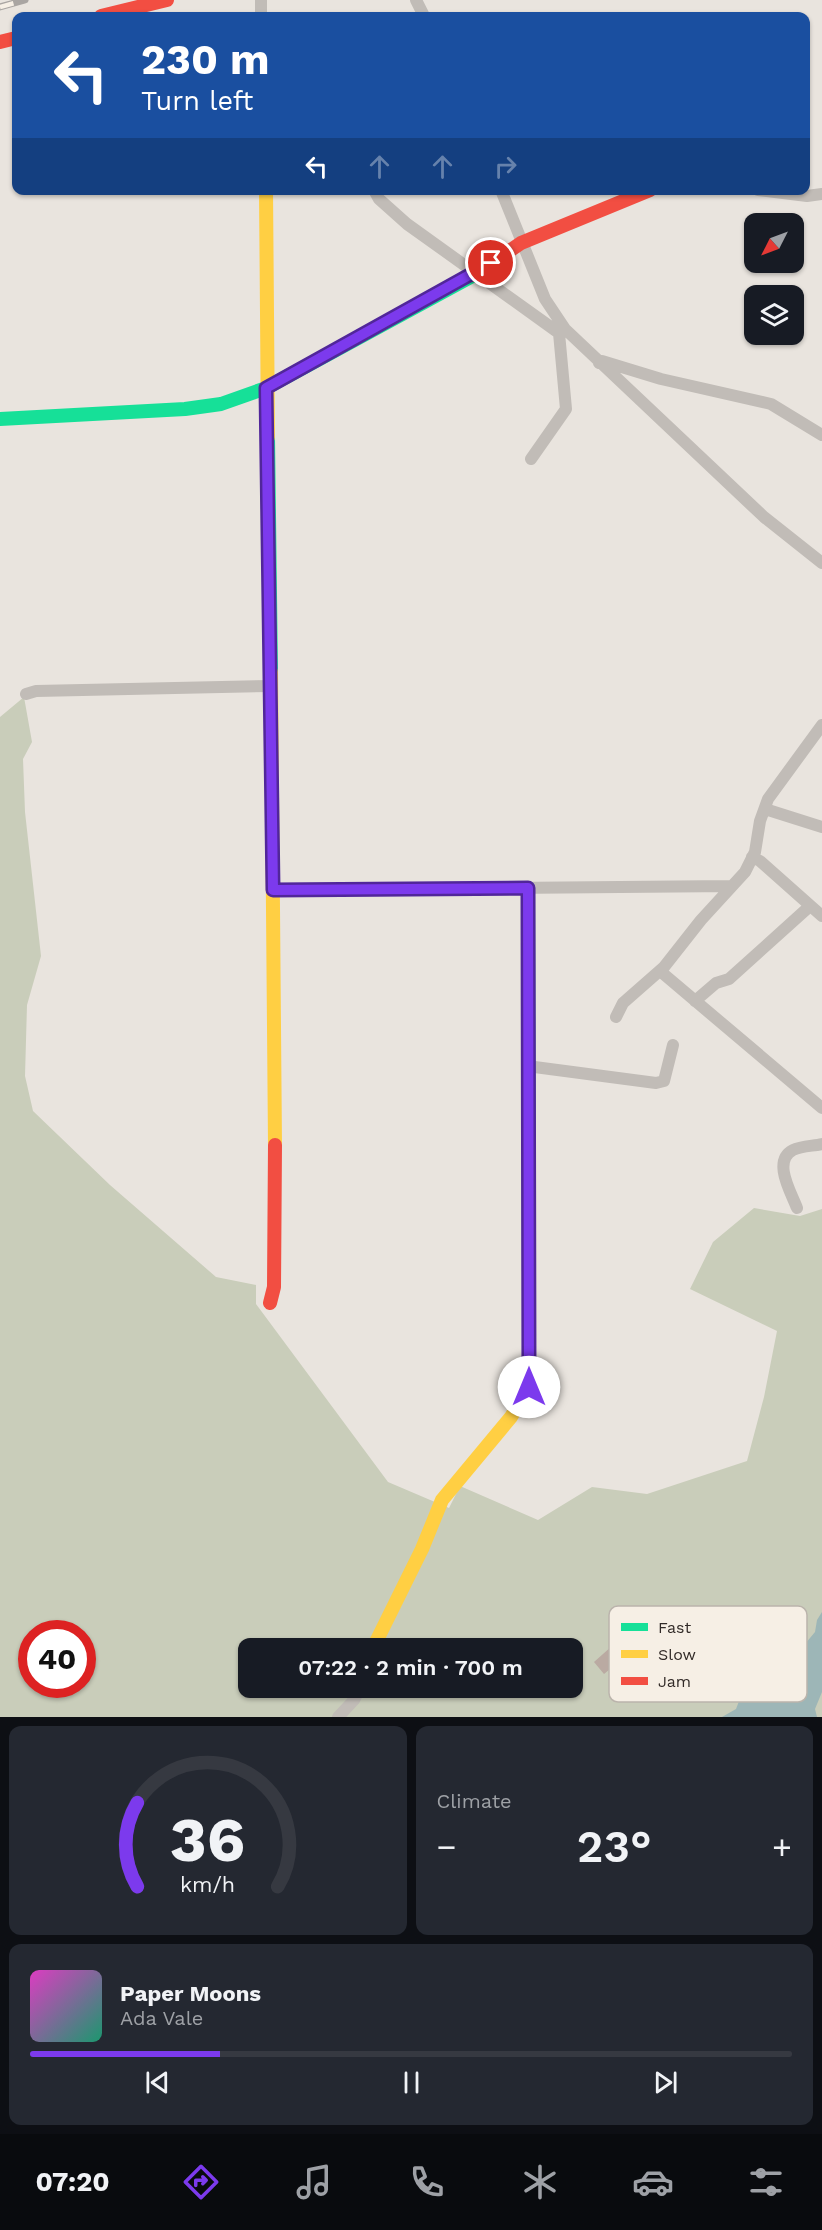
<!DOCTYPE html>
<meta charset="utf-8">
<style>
:root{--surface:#171b24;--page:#242831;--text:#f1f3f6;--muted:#9ea1a6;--line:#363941;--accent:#7c3aed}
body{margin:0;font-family:"Work Sans",sans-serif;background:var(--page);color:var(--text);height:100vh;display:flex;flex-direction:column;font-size:22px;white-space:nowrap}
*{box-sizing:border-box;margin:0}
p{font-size:20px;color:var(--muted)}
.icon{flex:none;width:33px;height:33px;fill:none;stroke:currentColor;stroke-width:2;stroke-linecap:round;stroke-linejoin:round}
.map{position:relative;height:1717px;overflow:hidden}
.panel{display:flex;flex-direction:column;gap:9px;padding:9px;background:#0d0f14;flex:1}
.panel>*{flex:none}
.top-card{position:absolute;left:12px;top:12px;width:798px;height:183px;border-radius:12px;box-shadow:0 2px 4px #0004;background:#1a4fa0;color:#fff;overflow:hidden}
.needle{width:39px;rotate:228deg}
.controls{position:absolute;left:744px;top:213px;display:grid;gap:12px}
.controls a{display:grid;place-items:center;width:60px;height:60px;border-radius:12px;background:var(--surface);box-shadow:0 2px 4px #0004;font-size:30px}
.speed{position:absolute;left:18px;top:1620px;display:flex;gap:12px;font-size:30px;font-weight:700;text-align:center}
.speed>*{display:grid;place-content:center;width:78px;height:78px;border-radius:50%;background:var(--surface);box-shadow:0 2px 4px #0004;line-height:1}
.speed .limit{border:9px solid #d22;background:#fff;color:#111}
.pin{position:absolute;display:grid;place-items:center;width:51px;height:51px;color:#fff;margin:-26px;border:3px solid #fff;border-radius:50%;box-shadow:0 2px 6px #0007}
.me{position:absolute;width:66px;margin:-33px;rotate:0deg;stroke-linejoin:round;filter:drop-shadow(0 0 4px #0008)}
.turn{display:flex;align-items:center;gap:21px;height:126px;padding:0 30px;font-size:27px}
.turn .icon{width:78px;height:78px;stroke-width:2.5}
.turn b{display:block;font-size:42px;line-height:51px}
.lanes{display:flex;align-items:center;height:57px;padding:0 30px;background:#0003;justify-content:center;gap:30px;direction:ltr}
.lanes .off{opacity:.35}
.big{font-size:45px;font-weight:600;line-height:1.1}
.panel .tile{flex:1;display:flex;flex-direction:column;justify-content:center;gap:9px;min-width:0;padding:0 21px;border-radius:12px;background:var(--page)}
.panel .dial{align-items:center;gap:0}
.dial svg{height:156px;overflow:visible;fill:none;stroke:var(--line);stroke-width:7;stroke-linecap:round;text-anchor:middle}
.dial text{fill:var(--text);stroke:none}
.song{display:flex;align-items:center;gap:18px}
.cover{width:72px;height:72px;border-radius:9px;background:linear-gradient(135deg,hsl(310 70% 55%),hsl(160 70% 35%))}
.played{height:6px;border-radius:3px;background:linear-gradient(90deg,var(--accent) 25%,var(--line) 25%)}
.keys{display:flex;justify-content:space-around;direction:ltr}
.heat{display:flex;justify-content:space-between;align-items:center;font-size:33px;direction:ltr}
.panel .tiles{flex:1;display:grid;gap:9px;grid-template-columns:1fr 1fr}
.tile:last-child{grid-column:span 2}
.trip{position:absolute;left:238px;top:1638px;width:345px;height:60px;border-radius:12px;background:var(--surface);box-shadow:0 2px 4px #0004;font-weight:600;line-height:60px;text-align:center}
.menu{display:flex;height:96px;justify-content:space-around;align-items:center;background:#090b0e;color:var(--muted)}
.menu .icon{width:42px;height:42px}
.menu .current{color:var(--accent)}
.menu b{font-size:27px;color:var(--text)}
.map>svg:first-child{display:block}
</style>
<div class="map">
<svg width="822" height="1717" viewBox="0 0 822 1717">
<rect width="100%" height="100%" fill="#e9e4de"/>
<path fill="#c9cdba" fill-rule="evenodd" d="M 24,697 L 32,742 L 23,759 L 25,812 L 41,956 L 27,1005 L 25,1076 L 33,1111 L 110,1185 L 216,1277 L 256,1285 L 256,1304 L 388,1482 L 449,1508 L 460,1486 L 538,1520 L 592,1487 L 647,1494 L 747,1461 L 764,1397 L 777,1331 L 690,1289 L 713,1242 L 754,1208 L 800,1216 L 822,1209 L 822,1717 L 0,1717 L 0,717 ZM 32,1634 L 82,1634 L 82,1684 L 32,1684 ZM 249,1648 L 573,1648 L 573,1688 L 249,1688 Z"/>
<path fill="#9db6b7" d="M 822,1612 L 822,1692 L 815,1709 L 817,1717 L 722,1717 L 736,1709 L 741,1696 L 759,1690 L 776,1662 L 800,1650 L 815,1632 L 817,1620 Z"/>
<path fill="#baaaa2" d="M 621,1634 L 636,1652 L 625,1662 L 622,1659 L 604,1674 L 594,1662 L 612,1646 L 610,1644 Z"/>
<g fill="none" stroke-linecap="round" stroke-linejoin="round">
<path stroke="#c1bcb7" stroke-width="12" d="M 261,0 L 261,16
M 416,0 L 424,16
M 374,190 L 379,199 L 407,224 L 559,333
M 501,190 L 545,299 L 565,329 L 764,517 L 822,563
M 758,190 L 807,196 L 822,194
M 599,363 L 602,361 L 661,379 L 771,404 L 822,435
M 531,459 L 566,409 L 559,333 L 563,330
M 26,694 L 36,691 L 271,686
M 765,809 L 822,827
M 752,857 L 760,861 L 822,916
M 273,890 L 732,886
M 660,971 L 822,1108
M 695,1001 L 716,983 L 729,979 L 810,906
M 616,1017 L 623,1003 L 664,967 L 701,920 L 745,872 L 755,852 L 760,821 L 768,799 L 822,725
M 527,1066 L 656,1083 L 664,1081 L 673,1045
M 797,1208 C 791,1192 772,1161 793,1150 C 801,1146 813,1146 822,1144
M 338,1717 L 354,1700 L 360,1688"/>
<path stroke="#16e098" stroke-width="14" d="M 0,419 L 185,409 L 221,404 L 266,388 L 474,275
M 268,437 L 271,672
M 528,888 L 529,1277"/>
<path stroke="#ffcf43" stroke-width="14" d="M 266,190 L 268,437
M 271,672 L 275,1145
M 373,1648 L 422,1549 L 442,1500 L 511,1417 L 529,1387 L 529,1277"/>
<path stroke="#f24e42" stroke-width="14" d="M 101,16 L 167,0
M 0,42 L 16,38
M 474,275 L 521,243 L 650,190
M 270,1303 L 274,1287 L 275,1145"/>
<defs>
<path id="rail" d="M 0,7 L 25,0"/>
</defs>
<use href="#rail" stroke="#a9a5a2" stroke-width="7"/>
<use href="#rail" stroke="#f6efe5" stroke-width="4.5" stroke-dasharray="14" stroke-linecap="butt"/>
</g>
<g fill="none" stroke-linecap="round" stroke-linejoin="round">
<defs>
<path id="route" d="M 491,263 L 266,388 L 273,890 L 528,888 L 529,1387"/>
</defs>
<use href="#route" stroke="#51269a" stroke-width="15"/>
<use href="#route" stroke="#7c3aed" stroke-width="10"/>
</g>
<rect x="609" y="1606" width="198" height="96" rx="9" fill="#f6efe5" stroke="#bbb4ac" stroke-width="1.5"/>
<rect x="621" y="1623" width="27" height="8" fill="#16e098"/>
<rect x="621" y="1650" width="27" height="8" fill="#ffcf43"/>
<rect x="621" y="1677" width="27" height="8" fill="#f24e42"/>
<g font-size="16" fill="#312a27">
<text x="658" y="1633">Fast</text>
<text x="658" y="1660">Slow</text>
<text x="658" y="1687">Jam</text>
</g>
</svg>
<div class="controls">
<a><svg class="needle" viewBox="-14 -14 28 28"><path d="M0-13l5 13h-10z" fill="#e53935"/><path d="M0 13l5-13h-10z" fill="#9ea1a6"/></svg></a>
<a><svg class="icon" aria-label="layers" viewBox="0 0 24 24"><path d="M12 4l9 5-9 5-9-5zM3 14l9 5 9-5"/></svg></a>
</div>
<div class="speed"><div class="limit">40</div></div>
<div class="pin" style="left:491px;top:263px;background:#d93025"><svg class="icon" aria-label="arrive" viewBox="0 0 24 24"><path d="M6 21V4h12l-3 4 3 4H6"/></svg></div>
<svg class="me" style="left:529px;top:1387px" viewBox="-20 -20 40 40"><circle r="19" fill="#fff"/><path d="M0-13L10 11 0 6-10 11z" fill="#7c3aed"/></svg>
<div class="trip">07:22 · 2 min · 700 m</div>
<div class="top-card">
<div class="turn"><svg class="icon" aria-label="left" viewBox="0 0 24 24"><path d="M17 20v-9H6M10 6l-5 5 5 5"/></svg><div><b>230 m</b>Turn left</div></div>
<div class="lanes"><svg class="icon" aria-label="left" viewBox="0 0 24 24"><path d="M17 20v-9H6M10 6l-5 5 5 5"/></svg><svg class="icon off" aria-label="ahead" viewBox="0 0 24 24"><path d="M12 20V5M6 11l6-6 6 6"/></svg><svg class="icon off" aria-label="ahead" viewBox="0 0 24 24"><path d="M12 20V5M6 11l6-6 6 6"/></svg><svg class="icon off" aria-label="right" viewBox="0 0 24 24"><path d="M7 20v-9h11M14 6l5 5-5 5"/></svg></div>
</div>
</div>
<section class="panel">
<div class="tiles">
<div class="tile dial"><svg viewBox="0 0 100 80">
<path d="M14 69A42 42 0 1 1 86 69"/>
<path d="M14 69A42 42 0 0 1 14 26" stroke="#7c3aed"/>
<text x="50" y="56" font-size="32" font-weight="700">36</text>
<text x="50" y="72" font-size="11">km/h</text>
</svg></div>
<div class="tile"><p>Climate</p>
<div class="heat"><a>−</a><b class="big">23°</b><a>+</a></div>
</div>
<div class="tile">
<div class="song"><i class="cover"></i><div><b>Paper Moons</b><p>Ada Vale</p></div></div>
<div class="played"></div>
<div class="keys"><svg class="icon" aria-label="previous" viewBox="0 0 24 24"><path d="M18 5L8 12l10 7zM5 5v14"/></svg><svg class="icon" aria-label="pause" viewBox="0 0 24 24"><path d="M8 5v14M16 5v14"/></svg><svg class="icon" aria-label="next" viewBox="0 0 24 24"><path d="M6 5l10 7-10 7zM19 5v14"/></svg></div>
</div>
</div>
</section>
<nav class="menu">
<b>07:20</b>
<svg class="icon current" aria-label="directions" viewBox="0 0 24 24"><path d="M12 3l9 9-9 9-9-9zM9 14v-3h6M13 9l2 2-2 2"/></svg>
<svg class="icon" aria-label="music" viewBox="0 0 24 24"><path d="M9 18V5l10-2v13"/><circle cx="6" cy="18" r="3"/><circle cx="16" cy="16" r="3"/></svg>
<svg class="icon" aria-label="phone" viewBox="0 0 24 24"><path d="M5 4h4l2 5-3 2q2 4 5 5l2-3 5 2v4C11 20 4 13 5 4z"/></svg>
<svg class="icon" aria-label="climate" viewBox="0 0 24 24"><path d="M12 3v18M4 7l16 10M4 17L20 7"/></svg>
<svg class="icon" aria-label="car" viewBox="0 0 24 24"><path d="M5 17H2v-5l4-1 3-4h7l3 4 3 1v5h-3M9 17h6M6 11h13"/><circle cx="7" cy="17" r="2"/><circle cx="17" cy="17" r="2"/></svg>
<svg class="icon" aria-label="filters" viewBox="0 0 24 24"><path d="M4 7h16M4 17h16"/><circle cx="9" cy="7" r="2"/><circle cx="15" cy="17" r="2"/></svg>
</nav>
